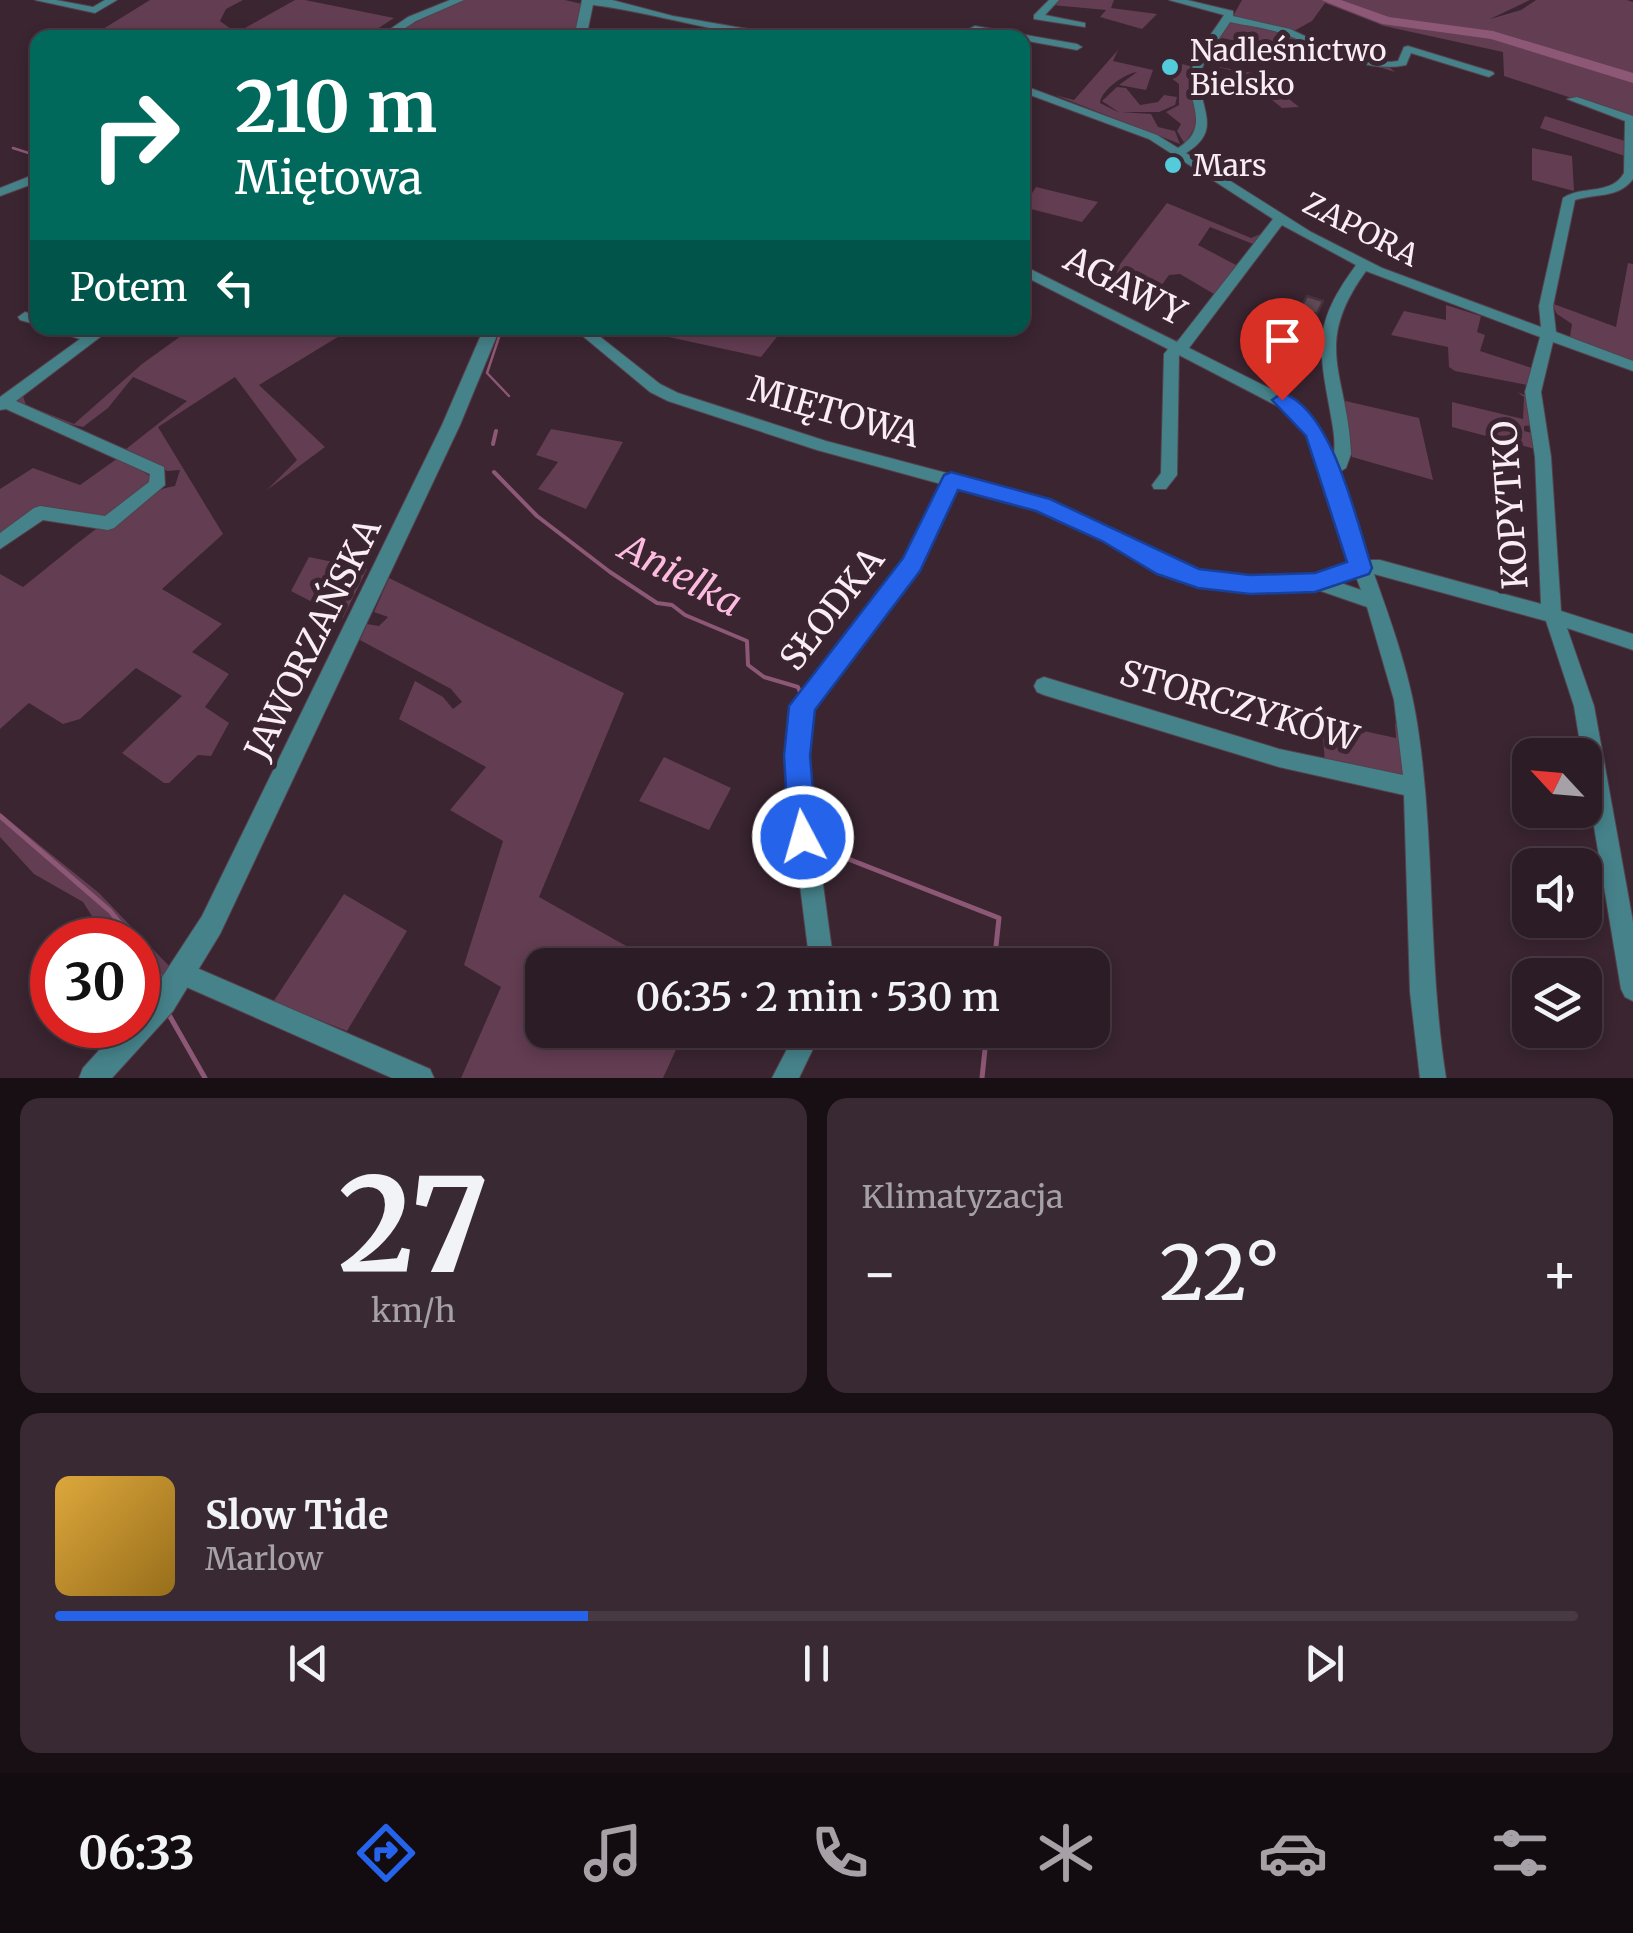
<!DOCTYPE html>
<html lang="pl">
<meta charset="utf-8">
<style>
:root{--surface:#2c1c25;--page:#382932;--text:#f1f3f6;--muted:#a6a1a7;--line:#483a42;--accent:#2563eb}
body{margin:0;font-family:Merriweather,serif;background:var(--page);color:var(--text);height:100vh;display:flex;flex-direction:column;font-size:38px;white-space:nowrap}
*{box-sizing:border-box;margin:0}
p{font-size:32px;color:var(--muted)}
.icon{flex:none;width:55px;height:55px;fill:none;stroke:currentColor;stroke-width:2;stroke-linecap:round;stroke-linejoin:round}
.map{position:relative;height:1078px;overflow:hidden}
.panel{display:flex;flex-direction:column;gap:20px;padding:20px;background:#180f14;flex:1}
.panel>*{flex:none}
.top-card{position:absolute;left:30px;top:30px;width:1000px;height:305px;border-radius:20px;box-shadow:0 5px 15px #0003,0 0 0 2px var(--line);background:#00695c;color:#fff;overflow:hidden}
.needle{width:65px;rotate:296deg}
.tools{position:absolute;left:1512px;top:738px;display:grid;gap:20px}
.tools a{display:grid;place-items:center;width:90px;height:90px;border-radius:20px;background:var(--surface);box-shadow:0 5px 15px #0003,0 0 0 2px var(--line);font-size:50px}
.speed{position:absolute;left:30px;top:918px;display:flex;gap:20px;font-size:50px;font-weight:700;text-align:center}
.speed>*{display:grid;place-content:center;width:130px;height:130px;border-radius:50%;background:var(--surface);box-shadow:0 5px 15px #0003,0 0 0 2px var(--line);line-height:1}
.speed .limit{border:15px solid #d22;background:#fff;color:#111}
.pin{position:absolute;display:grid;place-items:center;width:85px;height:85px;color:#fff;margin:-102px -42px;border-radius:50% 50% 50% 0;rotate:-45deg;box-shadow:0 0 10px #0007}
.pin .icon{rotate:45deg}
.me{position:absolute;width:110px;margin:-55px;rotate:354deg;stroke-linejoin:round;filter:drop-shadow(0 0 8px #0008)}
.turn{display:flex;align-items:center;gap:35px;height:210px;padding:0 40px;font-size:45px}
.turn .icon{width:130px;height:130px;stroke-width:2.5}
.turn b{display:block;font-size:70px;line-height:85px}
.then{display:flex;align-items:center;height:95px;padding:0 40px;background:#0003;gap:20px;font-size:38px}
.big{font-size:75px;font-weight:600;line-height:1.1}
.panel .card{flex:1;display:flex;flex-direction:column;justify-content:center;gap:15px;min-width:0;padding:0 35px;border-radius:20px;background:var(--page)}
.panel .dial{align-items:center;gap:0}
.dial b{font-size:130px;line-height:1}
.song{display:flex;align-items:center;gap:30px}
.cover{width:120px;height:120px;border-radius:15px;background:linear-gradient(135deg,hsl(40 70% 55%),hsl(40 70% 35%))}
.played{height:10px;border-radius:5px;background:linear-gradient(90deg,var(--accent) 35%,var(--line) 35%)}
.keys{display:flex;justify-content:space-around;direction:ltr}
.heat{display:flex;justify-content:space-between;align-items:center;font-size:55px;direction:ltr}
.panel .tiles{flex:1;display:grid;gap:20px;grid-template-columns:1fr 1fr}
.card:last-child{grid-column:span 2}
.trip{position:absolute;left:525px;top:948px;width:585px;height:100px;border-radius:20px;background:var(--surface);box-shadow:0 5px 15px #0003,0 0 0 2px var(--line);font-weight:600;line-height:100px;text-align:center}
.tabs{display:flex;height:160px;justify-content:space-around;align-items:center;background:#120b0f;color:var(--muted)}
.tabs .icon{width:70px;height:70px}
.tabs .active{color:var(--accent)}
.tabs b{font-size:45px;color:var(--text)}
.map>svg:first-child{display:block}
</style>
<div class="map">
<svg width="1633" height="1078" viewBox="0 0 1633 1078">
<rect width="100%" height="100%" fill="#3a2531"/>
<path fill="#633d52" d="M 150,0 L 243,0 L 226,9 L 220,21 L 238,34 L 255,37 L 156,33 L 143,35 L 179,37 L 90,37 Z
M 295,0 L 305,0 L 394,18 L 365,37 L 287,37 L 245,28 Z
M 461,0 L 565,0 L 582,4 L 575,37 L 384,38 Z
M 1056,0 L 1114,0 L 1111,8 L 1157,14 L 1142,29 L 1100,17 L 1106,10 L 1052,5 Z
M 1242,0 L 1321,0 L 1391,23 L 1498,38 L 1633,80 L 1633,118 L 1504,76 L 1503,52 L 1384,26 L 1325,3 L 1312,21 L 1292,32 L 1233,16 Z
M 1335,0 L 1530,0 L 1490,19 L 1521,10 L 1536,0 L 1627,0 L 1633,2 L 1633,76 L 1501,35 L 1391,20 Z
M 1229,22 C 1255,22 1288,29 1309,46 L 1388,66 L 1395,72 L 1305,45 L 1299,54 L 1222,38 L 1216,42 Z
M 1118,50 L 1113,61 L 1153,70 L 1146,90 L 1119,85 L 1137,72 C 1124,74 1101,90 1100,103 L 1120,113 L 1102,101 L 1117,87 L 1126,88 L 1140,105 L 1158,102 L 1164,95 L 1177,97 L 1175,105 L 1159,112 L 1121,112 L 1151,114 L 1158,127 L 1175,131 L 1180,144 L 1055,95 L 1074,100 Z
M 1182,64 L 1190,66 L 1199,120 L 1185,144 L 1177,131 L 1181,124 L 1166,112 L 1179,105 L 1179,84 L 1170,77 L 1179,73 Z
M 1208,65 L 1258,74 L 1299,107 L 1282,108 L 1254,85 L 1200,77 L 1247,81 L 1239,72 Z
M 1545,116 L 1625,141 L 1625,156 L 1540,128 Z
M 1532,148 L 1572,156 L 1574,191 L 1532,180 Z
M 1036,187 L 1098,202 L 1082,222 L 1023,207 Z
M 1167,203 L 1251,238 L 1263,233 L 1253,244 L 1210,227 L 1198,245 L 1236,265 L 1248,253 L 1183,340 L 1177,343 L 1105,305 L 1175,340 L 1180,339 L 1214,294 L 1180,274 L 1169,275 L 1156,293 L 1114,272 Z
M 1628,263 L 1633,264 L 1633,361 L 1570,337 L 1572,324 L 1557,314 L 1551,303 L 1616,327 Z
M 1446,305 L 1481,316 L 1477,332 L 1485,335 L 1480,351 L 1532,368 L 1527,385 L 1455,371 L 1449,367 L 1448,347 L 1391,335 L 1404,311 L 1446,320 Z
M 192,328 L 362,328 L 351,335 L 346,332 L 259,385 L 325,447 L 267,490 L 297,460 L 235,377 L 158,427 L 223,534 L 162,589 L 222,624 L 192,652 L 229,674 L 205,707 L 229,723 L 211,756 L 198,755 L 169,783 L 164,783 L 122,753 L 182,696 L 136,668 L 80,719 L 63,724 L 29,703 L 0,729 L 0,574 L 23,587 C 57,561 136,490 175,486 L 180,470 L 167,471 L 126,449 L 187,401 L 133,377 L 108,408 L 83,427 L 60,422 L 19,403 L 18,400 L 30,386 L 23,396 L 26,405 L 74,424 L 142,364 Z
M 627,328 L 765,328 L 780,333 L 761,357 Z
M 1517,392 L 1527,396 L 1533,425 L 1524,426 L 1524,431 L 1532,433 L 1535,449 L 1452,427 L 1452,402 L 1523,419 L 1524,397 Z
M 1337,399 L 1419,418 L 1433,480 L 1352,457 Z
M 551,429 L 623,442 L 586,509 L 538,489 L 558,462 L 536,455 Z
M 118,458 L 154,478 L 108,518 L 48,508 L 0,535 L 0,489 L 33,468 L 80,485 Z
M 309,557 L 367,569 L 343,618 L 291,591 Z
M 389,578 L 624,693 L 539,897 L 660,965 L 542,965 L 542,1030 L 685,1030 L 663,1078 L 461,1078 L 501,987 L 464,965 L 503,841 L 450,810 L 486,767 L 399,719 L 415,681 L 443,697 L 453,709 L 462,702 L 451,689 L 360,640 L 367,624 L 379,626 L 388,617 L 374,612 Z
M 1322,722 L 1396,738 L 1395,723 L 1399,727 L 1406,779 L 1325,764 Z
M 664,757 L 731,788 L 709,830 L 639,801 Z
M 0,813 L 99,893 L 170,967 L 160,985 L 138,969 L 138,940 L 107,940 L 83,902 L 34,874 L 0,837 Z
M 344,894 L 407,931 L 347,1031 L 273,1002 Z"/>
<g fill="none" stroke-linecap="round" stroke-linejoin="round">
<path stroke="#8d5876" stroke-width="2.5" d="M 13,148 L 38,156
M 502,328 L 487,373 L 509,396"/>
<path stroke="#8d5876" stroke-width="4" d="M 493,444 L 496,431
M 494,472 L 537,516 L 610,572 L 657,603 L 672,605 L 685,615 L 747,641 L 748,665 L 764,677 L 798,687 L 801,695"/>
<path stroke="#8d5876" stroke-width="5" d="M 0,816 L 110,911 L 134,940
M 815,846 L 999,918 L 994,965
M 138,944 L 155,964 L 161,980
M 168,1013 L 205,1078
M 982,1078 L 987,1030"/>
<path fill="#8d5876" fill-rule="evenodd" d="M 1321,0 L 1341,0 L 1389,17 L 1493,31 L 1633,73 L 1633,83 L 1491,39 L 1382,24 Z"/>
<defs>
<path id="minor" d="M 35,0 L 56,0 L 93,7 L 105,0 L 117,0 L 95,13 Z
M 450,0 L 464,0 L 416,21 L 390,38 L 377,38 L 408,17 Z
M 586,0 L 612,0 L 673,16 L 799,38 C 725,38 657,12 586,4 Z
M 1049,0 L 1059,0 L 1045,15 L 1085,23 L 1085,27 L 1034,19 L 1034,15 Z
M 1169,0 L 1187,0 L 1233,11 L 1233,16 L 1290,29 L 1332,49 L 1390,62 L 1398,61 L 1404,47 L 1408,46 L 1493,72 L 1494,74 L 1489,77 L 1411,53 L 1406,65 C 1364,74 1322,48 1284,34 C 1267,28 1248,26 1230,22 C 1222,35 1204,58 1201,72 C 1194,104 1227,128 1186,153 L 1311,232 L 1382,268 L 1541,327 L 1539,306 L 1563,198 C 1582,185 1611,196 1624,173 L 1625,121 L 1567,99 L 1577,97 L 1633,116 L 1633,179 C 1618,199 1596,193 1575,200 L 1553,306 L 1556,332 L 1633,361 L 1633,371 L 1553,342 L 1541,392 L 1551,457 L 1561,611 L 1633,634 L 1633,650 L 1567,628 L 1594,706 L 1633,922 L 1633,1001 L 1625,997 L 1621,989 L 1585,772 L 1585,755 L 1582,755 L 1574,706 L 1546,621 L 1374,574 C 1393,627 1412,680 1419,736 C 1435,849 1428,964 1446,1078 L 1420,1078 L 1410,992 L 1404,795 L 1279,767 L 1044,695 L 1037,692 L 1034,686 L 1037,680 L 1044,677 L 1279,749 L 1403,775 L 1394,700 L 1367,607 L 1315,589 L 1251,592 L 1199,586 L 1159,572 L 1104,540 L 1037,510 L 956,488 L 918,569 L 812,709 L 809,782 L 834,965 L 810,965 L 787,782 L 792,706 L 905,560 L 941,484 L 817,450 L 668,401 L 650,392 L 573,328 L 589,328 L 660,384 L 678,393 L 826,441 L 1048,500 L 1116,530 L 1171,562 L 1199,572 L 1251,578 L 1315,575 L 1352,564 L 1308,436 L 1285,410 L 1179,355 L 1177,475 L 1166,489 L 1154,489 L 1152,485 L 1161,473 L 1164,354 L 1168,349 L 1022,275 L 1022,265 L 1177,342 L 1273,219 L 1149,139 L 1022,92 L 1022,85 L 1157,135 L 1178,148 C 1215,125 1182,98 1192,69 C 1198,50 1214,31 1224,15 ZM 1282,225 L 1356,265 C 1316,320 1317,341 1329,405 C 1332,423 1337,442 1333,459 L 1321,430 L 1297,402 L 1189,348 ZM 1366,271 L 1540,337 L 1525,392 L 1535,457 L 1541,604 L 1380,560 L 1368,560 L 1338,473 L 1346,468 L 1351,454 C 1348,374 1311,347 1366,271 ZM 1356,577 L 1361,590 L 1338,582 Z
M 975,26 L 1077,44 L 1082,47 L 1077,50 L 1022,40 L 1022,38 L 976,32 L 965,38 L 951,38 Z
M 38,173 L 38,182 L 0,196 L 0,188 Z
M 25,312 L 38,316 L 38,325 L 20,320 L 18,317 Z
M 52,328 L 73,328 L 89,333 L 96,328 L 112,328 L 16,401 L 164,467 L 165,485 L 114,528 L 108,530 L 43,520 L 0,549 L 0,533 L 34,508 L 40,506 L 105,516 L 149,482 L 150,474 L 6,409 L 0,410 L 0,397 L 80,339 L 54,331 Z
M 183,962 L 430,1069 L 434,1078 L 392,1078 L 175,982 L 171,974 L 175,966 Z
M 797,1030 L 822,1030 L 799,1078 L 772,1078 Z"/>
<path id="tertiary" d="M 582,0 L 594,0 L 586,38 L 574,38 Z
M 484,328 L 500,328 L 460,425 L 220,934 L 173,1011 L 112,1078 L 79,1078 L 83,1068 L 122,1025 L 138,1025 L 138,1008 L 153,991 L 202,916 L 442,425 Z"/>
</defs>
<use href="#minor" stroke="#55414c" stroke-width="2"/>
<use href="#tertiary" stroke="#55414c" stroke-width="2"/>
<use href="#minor" fill="#46828a" fill-rule="evenodd"/>
<use href="#tertiary" fill="#46828a" fill-rule="evenodd"/>
</g>
<path fill="#54404b" d="M 1307,296 L 1323,301 L 1313,322 L 1296,317 Z"/>
<path fill="#624b57" stroke="#45343d" stroke-width="2.5" d="M 1307,296 L 1323,301 L 1317,314 L 1300,309 Z"/>
<path fill="#2563eb" stroke="#184099" stroke-width="2.5" d="M 1282,393 C 1333,409 1356,521 1372,568 L 1369,574 L 1315,592 L 1250,594 L 1198,588 L 1157,574 L 1102,541 L 1036,511 L 958,490 L 920,571 L 815,710 L 810,756 L 817,837 L 813,846 L 803,850 L 793,846 L 789,837 L 784,756 L 789,706 L 903,558 L 944,475 L 951,472 L 1050,499 L 1199,569 L 1250,575 L 1315,573 L 1347,562 L 1306,436 L 1272,400 Z"/>
<g fill="#53cbdb" stroke="#3a2531" stroke-width="4">
<circle cx="1170" cy="67" r="10"/>
<circle cx="1173" cy="165" r="10"/>
</g>
<g text-anchor="middle" dominant-baseline="central" stroke-width="10" stroke-linejoin="round" paint-order="stroke">
<g font-size="30" fill="#faecf3" stroke="#3a2531" text-anchor="start">
<text x="1190" y="50">Nadleśnictwo<tspan x="1190" dy="34">Bielsko</tspan></text>
<text x="1193" y="165">Mars</text>
</g>
<g font-size="30" fill="#faecf3" stroke="#3a2531">
<text transform="translate(1361 229) rotate(27)">ZAPORA</text>
</g>
<g font-size="35" fill="#faecf3" stroke="#3a2531">
<text transform="translate(1125 286) rotate(27)">AGAWY</text>
<text transform="translate(834 412) rotate(16)">MIĘTOWA</text>
<text transform="translate(1510 505) rotate(-94)">KOPYTKO</text>
<text transform="translate(832 609) rotate(-52)">SŁODKA</text>
<text transform="translate(313 639) rotate(-64)">JAWORZAŃSKA</text>
<text transform="translate(1239 706) rotate(16)">STORCZYKÓW</text>
</g>
<g font-size="38" font-style="italic" fill="#febbe0" stroke="#3a2531">
<text transform="translate(681 575) rotate(28)">Anielka</text>
</g>
</g>
</svg>
<div class="tools">
<a><svg class="needle" viewBox="-14 -14 28 28"><path d="M0-13l5 13h-10z" fill="#e53935"/><path d="M0 13l5-13h-10z" fill="#a6a1a7"/></svg></a>
<a><svg class="icon" aria-label="sound" viewBox="0 0 24 24"><path d="M4 9h4l5-4v14l-5-4H4zM17 9q2 3 0 6"/></svg></a>
<a><svg class="icon" aria-label="layers" viewBox="0 0 24 24"><path d="M12 4l9 5-9 5-9-5zM3 14l9 5 9-5"/></svg></a>
</div>
<div class="speed"><div class="limit">30</div></div>
<div class="pin" style="left:1282px;top:400px;background:#d93025"><svg class="icon" aria-label="arrive" viewBox="0 0 24 24"><path d="M6 21V4h12l-3 4 3 4H6"/></svg></div>
<svg class="me" style="left:803px;top:837px" viewBox="-20 -20 40 40"><circle r="17" fill="#2563eb" stroke="#fff" stroke-width="3"/><path d="M0-11L8 9 0 5-8 9z" fill="#fff"/></svg>
<div class="trip">06:35 · 2 min · 530 m</div>
<div class="top-card">
<div class="turn"><svg class="icon" aria-label="right" viewBox="0 0 24 24"><path d="M7 20v-9h11M14 6l5 5-5 5"/></svg><div><b>210 m</b>Miętowa</div></div>
<div class="then">Potem<svg class="icon" aria-label="left" viewBox="0 0 24 24"><path d="M17 20v-9H6M10 6l-5 5 5 5"/></svg></div>
</div>
</div>
<section class="panel">
<div class="tiles">
<div class="card dial"><b>27</b><p>km/h</p></div>
<div class="card"><p>Klimatyzacja</p>
<div class="heat"><a>−</a><b class="big">22°</b><a>+</a></div>
</div>
<div class="card">
<div class="song"><i class="cover"></i><div><b>Slow Tide</b><p>Marlow</p></div></div>
<div class="played"></div>
<div class="keys"><svg class="icon" aria-label="previous" viewBox="0 0 24 24"><path d="M18 5L8 12l10 7zM5 5v14"/></svg><svg class="icon" aria-label="pause" viewBox="0 0 24 24"><path d="M8 5v14M16 5v14"/></svg><svg class="icon" aria-label="next" viewBox="0 0 24 24"><path d="M6 5l10 7-10 7zM19 5v14"/></svg></div>
</div>
</div>
</section>
<nav class="tabs">
<b>06:33</b>
<svg class="icon active" aria-label="directions" viewBox="0 0 24 24"><path d="M12 3l9 9-9 9-9-9zM9 14v-3h6M13 9l2 2-2 2"/></svg>
<svg class="icon" aria-label="music" viewBox="0 0 24 24"><path d="M9 18V5l10-2v13"/><circle cx="6" cy="18" r="3"/><circle cx="16" cy="16" r="3"/></svg>
<svg class="icon" aria-label="phone" viewBox="0 0 24 24"><path d="M5 4h4l2 5-3 2q2 4 5 5l2-3 5 2v4C11 20 4 13 5 4z"/></svg>
<svg class="icon" aria-label="climate" viewBox="0 0 24 24"><path d="M12 3v18M4 7l16 10M4 17L20 7"/></svg>
<svg class="icon" aria-label="car" viewBox="0 0 24 24"><path d="M5 17H2v-5l4-1 3-4h7l3 4 3 1v5h-3M9 17h6M6 11h13"/><circle cx="7" cy="17" r="2"/><circle cx="17" cy="17" r="2"/></svg>
<svg class="icon" aria-label="filters" viewBox="0 0 24 24"><path d="M4 7h16M4 17h16"/><circle cx="9" cy="7" r="2"/><circle cx="15" cy="17" r="2"/></svg>
</nav>
